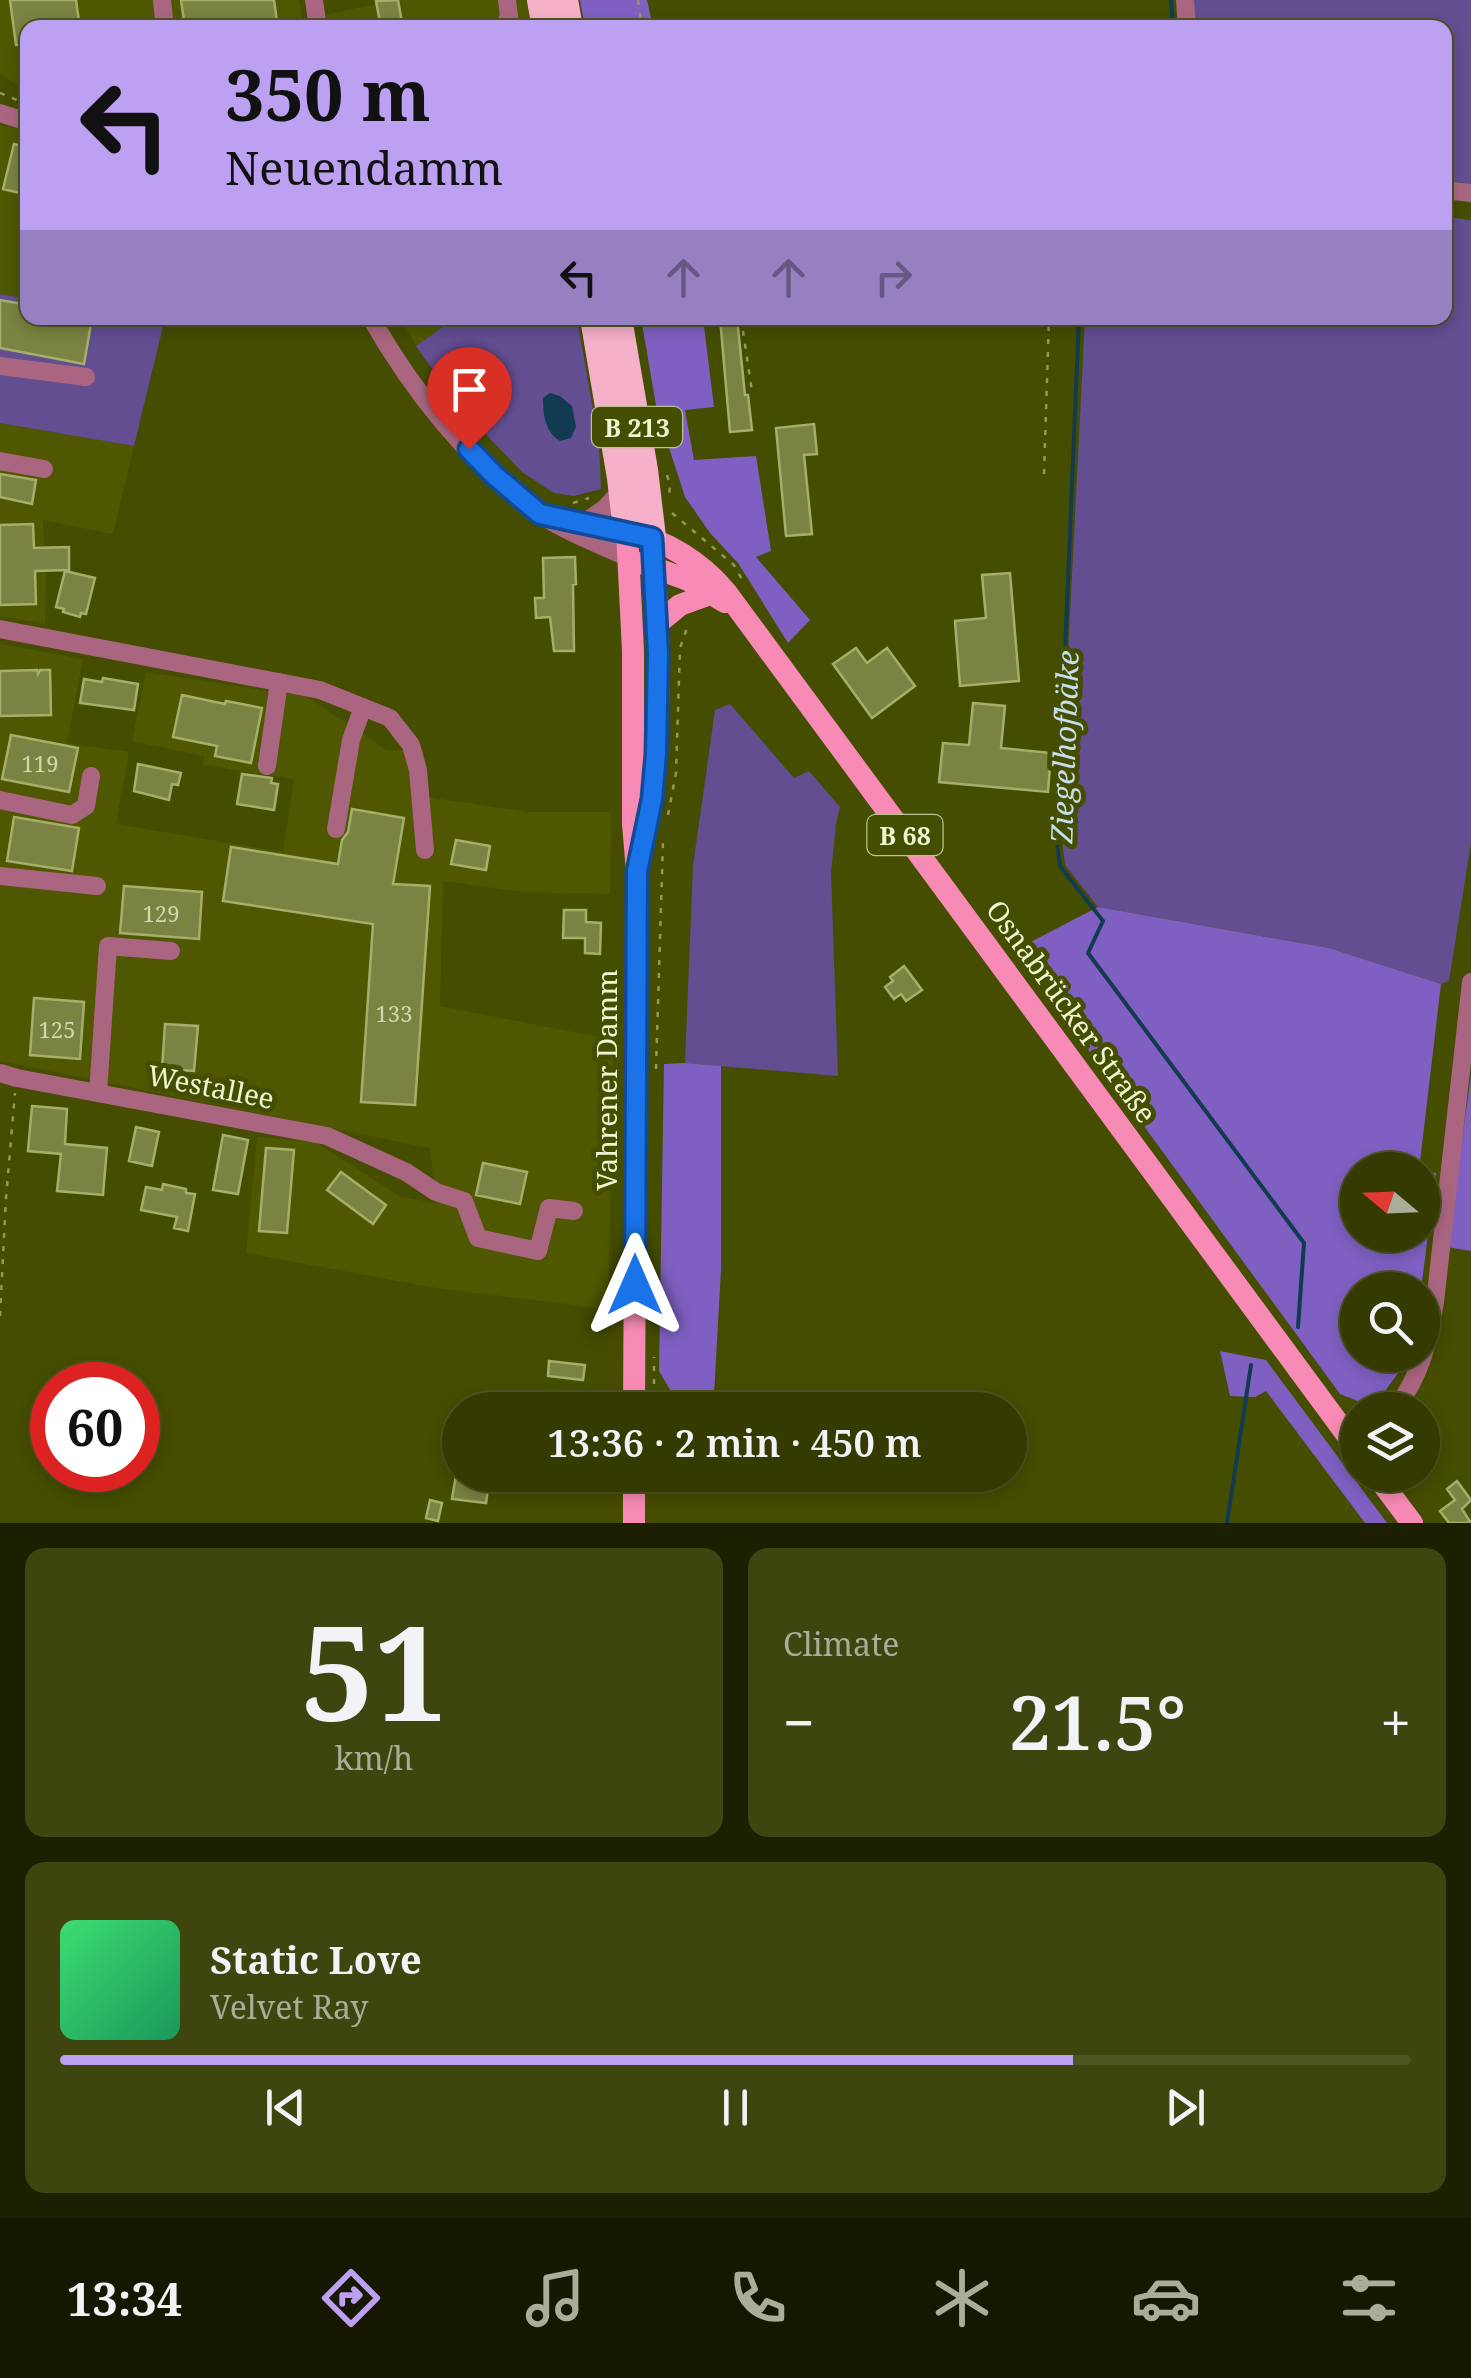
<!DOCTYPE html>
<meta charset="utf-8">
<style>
:root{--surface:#343a00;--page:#3f450f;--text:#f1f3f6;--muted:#a9ad99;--line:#4e5422;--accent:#bca0f2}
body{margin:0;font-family:"Noto Serif",serif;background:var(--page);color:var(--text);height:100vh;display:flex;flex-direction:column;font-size:38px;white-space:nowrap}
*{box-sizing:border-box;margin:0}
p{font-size:32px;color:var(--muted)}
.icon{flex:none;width:55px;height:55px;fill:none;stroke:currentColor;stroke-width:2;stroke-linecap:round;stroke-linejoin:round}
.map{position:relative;height:1523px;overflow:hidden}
.details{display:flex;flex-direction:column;gap:25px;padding:25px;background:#1d2000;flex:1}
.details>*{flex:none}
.hud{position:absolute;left:20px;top:20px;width:1432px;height:305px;border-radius:20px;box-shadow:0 5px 15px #0003,0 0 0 2px var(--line);background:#bca0f2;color:#111;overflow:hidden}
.needle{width:65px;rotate:289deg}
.controls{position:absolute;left:1340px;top:1152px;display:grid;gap:20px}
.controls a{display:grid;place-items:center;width:100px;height:100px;border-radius:50%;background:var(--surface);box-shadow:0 5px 15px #0003,0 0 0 2px var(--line);font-size:50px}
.speed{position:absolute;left:30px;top:1362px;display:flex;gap:20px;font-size:50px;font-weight:700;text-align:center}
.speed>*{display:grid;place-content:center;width:130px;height:130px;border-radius:50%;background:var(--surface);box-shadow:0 5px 15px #0003,0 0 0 2px var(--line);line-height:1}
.speed .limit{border:15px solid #d22;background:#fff;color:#111}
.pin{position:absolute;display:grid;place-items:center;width:85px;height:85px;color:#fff;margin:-102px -42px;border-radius:50% 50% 50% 0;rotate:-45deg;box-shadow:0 0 10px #0007}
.pin .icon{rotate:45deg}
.me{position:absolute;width:110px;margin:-55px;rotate:0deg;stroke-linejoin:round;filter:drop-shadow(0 0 8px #0008)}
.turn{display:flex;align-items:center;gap:35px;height:210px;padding:0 40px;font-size:45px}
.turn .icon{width:130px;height:130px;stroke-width:2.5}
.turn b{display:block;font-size:70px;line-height:85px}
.lanes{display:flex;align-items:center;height:95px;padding:0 40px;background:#0003;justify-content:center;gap:50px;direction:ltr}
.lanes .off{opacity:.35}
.big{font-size:75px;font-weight:600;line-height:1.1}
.details .widget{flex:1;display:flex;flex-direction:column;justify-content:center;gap:15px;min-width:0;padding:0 35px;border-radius:20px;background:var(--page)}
.details .dial{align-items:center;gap:0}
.dial b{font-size:130px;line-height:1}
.song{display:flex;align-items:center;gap:30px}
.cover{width:120px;height:120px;border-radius:15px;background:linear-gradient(135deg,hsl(140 70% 55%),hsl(150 70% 35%))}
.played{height:10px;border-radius:5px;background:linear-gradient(90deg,var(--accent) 75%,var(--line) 75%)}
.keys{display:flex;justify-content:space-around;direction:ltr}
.heat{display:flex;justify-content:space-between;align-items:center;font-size:55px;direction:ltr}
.details .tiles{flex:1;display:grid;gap:25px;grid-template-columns:1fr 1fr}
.widget:last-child{grid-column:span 2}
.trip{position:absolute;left:442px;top:1392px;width:585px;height:100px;border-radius:50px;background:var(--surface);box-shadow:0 5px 15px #0003,0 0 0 2px var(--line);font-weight:600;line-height:100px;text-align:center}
.menu{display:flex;height:160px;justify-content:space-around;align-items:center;background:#151700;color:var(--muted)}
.menu .icon{width:70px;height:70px}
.menu .on{color:var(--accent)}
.menu b{font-size:45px;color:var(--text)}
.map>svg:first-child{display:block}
</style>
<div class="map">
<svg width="1471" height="1523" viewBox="0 0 1471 1523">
<rect width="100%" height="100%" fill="#454d00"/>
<path fill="#4f5800" d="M 0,0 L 299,0 L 304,27 L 28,28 L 27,91 L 0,74 Z
M 393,0 L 528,0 L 532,27 L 328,27 L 326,15 Z
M 0,125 L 27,131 L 27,299 L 0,294 Z
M 401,318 L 455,318 L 416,346 Z
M 0,423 L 134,446 L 113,534 L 43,520 L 44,546 L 69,546 L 70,570 L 46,572 L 45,624 L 0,616 Z
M 0,644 L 83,659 L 67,743 L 129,752 L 116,824 L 283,852 L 294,779 L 203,765 L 204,756 L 132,741 L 146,672 L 307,697 L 388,751 L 423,749 L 426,797 L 528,812 L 611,812 L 610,894 L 523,892 L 443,881 L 440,1006 L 614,1040 L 608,1309 L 430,1287 L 246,1253 L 257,1137 L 315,1142 L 401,1197 L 437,1203 L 430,1148 L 0,1061 Z"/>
<path fill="#634e92" d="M 1192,0 L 1471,0 L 1471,184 L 1445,180 L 1445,28 L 1194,27 Z
M 1445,217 L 1471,220 L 1471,843 L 1449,981 L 1441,984 L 1329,948 L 1098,907 L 1065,865 L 1062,839 L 1069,635 L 1085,318 L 1445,318 Z
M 0,294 L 27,299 L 28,318 L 165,318 L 134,446 L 0,423 Z
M 455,318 L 577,318 L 599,444 L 601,489 L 574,496 L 554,493 L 522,472 L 455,402 L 416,346 Z
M 730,704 L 794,778 L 809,771 L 840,807 L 836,824 L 831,873 L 838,1076 L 685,1063 L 693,866 L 715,710 Z"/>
<path fill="#7f60c2" d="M 580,0 L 647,0 L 653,27 L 585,27 Z
M 641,318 L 703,318 L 714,407 L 685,410 L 694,460 L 756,456 L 771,551 L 756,557 L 810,620 L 788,643 L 738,563 L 710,533 L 685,497 L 657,411 Z
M 1098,907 L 1329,948 L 1441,984 L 1419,1170 L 1358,1170 L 1358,1235 L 1422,1235 L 1423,1171 L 1436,1173 L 1421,1290 L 1358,1290 L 1358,1355 L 1407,1355 L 1402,1368 L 1379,1399 L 1360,1402 L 1340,1394 L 1015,950 Z
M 685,1063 L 721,1066 L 721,1269 L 714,1395 L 672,1393 L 659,1371 L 664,1064 Z
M 1471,1076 L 1471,1251 L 1447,1247 Z
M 1220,1351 L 1266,1360 L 1387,1523 L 1365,1523 L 1266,1391 L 1255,1397 L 1230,1396 Z"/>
<path fill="#123b51" d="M 550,393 L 560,396 L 572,406 L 576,427 L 571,438 L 560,441 C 545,432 543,415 543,398 Z"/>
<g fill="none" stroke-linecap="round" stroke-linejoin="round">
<path stroke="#123b51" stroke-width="4" d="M 1171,0 L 1173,28
M 1079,318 L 1057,842 L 1060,866 L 1103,921 L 1088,953 L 1304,1243 L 1298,1327
M 1227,1523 L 1251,1365"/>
</g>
<path fill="#7a8341" stroke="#a4af6b" stroke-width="2.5" d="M 10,0 L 76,0 L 80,28 L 28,28 L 28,43 L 16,45 Z
M 181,0 L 274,0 L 278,28 L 185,28 Z
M 398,0 L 403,28 L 381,28 L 376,1 Z
M 14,144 L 28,148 L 28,195 L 3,189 Z
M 0,300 L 28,305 L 28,318 L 92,318 L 84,364 L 0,348 Z
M 720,318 L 737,318 L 745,395 L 748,395 L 752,430 L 730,432 Z
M 814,424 L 817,454 L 804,455 L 812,534 L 786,536 L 776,428 Z
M 0,474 L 36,480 L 32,504 L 0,497 Z
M 33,524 L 34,548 L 69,547 L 69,570 L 35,571 L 36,604 L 0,605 L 0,525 Z
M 575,557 L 576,584 L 573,585 L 574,651 L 554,651 L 550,617 L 536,618 L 535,598 L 544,598 L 543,558 Z
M 65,571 L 95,578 L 86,614 L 81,613 L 80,617 L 63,612 L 64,609 L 56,607 Z
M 1010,573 L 1019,681 L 960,686 L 955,621 L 986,618 L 982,575 Z
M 856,648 L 867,663 L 887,648 L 915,686 L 872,718 L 833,664 Z
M 37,670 L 38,674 L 40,670 L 50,670 L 51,715 L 0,716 L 0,671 Z
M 103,678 L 138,684 L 134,710 L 80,703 L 84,679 L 102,682 Z
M 182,695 L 225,704 L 226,701 L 262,708 L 251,763 L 215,756 L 217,746 L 173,737 Z
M 973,703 L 1005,706 L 1001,748 L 1051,753 L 1048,792 L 939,782 L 943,743 L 969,745 Z
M 11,735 L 78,748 L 69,792 L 2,779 Z
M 138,764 L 181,773 L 178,785 L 172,784 L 169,800 L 134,791 Z
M 242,774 L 272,778 L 271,783 L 278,784 L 274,810 L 237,804 Z
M 352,809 L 404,818 L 393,884 L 430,886 L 415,1105 L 361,1102 L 373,924 L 223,901 L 231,847 L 338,864 L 342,840 L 348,832 Z
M 14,817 L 79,828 L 72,871 L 7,861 Z
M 456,840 L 490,846 L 486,870 L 451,864 Z
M 124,886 L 202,892 L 199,939 L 120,933 Z
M 564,910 L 586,910 L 586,922 L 601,923 L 600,954 L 585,953 L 585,938 L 563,938 Z
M 904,966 L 922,990 L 906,1001 L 901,994 L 894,999 L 885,987 L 893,981 L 890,977 Z
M 34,998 L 84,1002 L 80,1059 L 30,1055 Z
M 165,1024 L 198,1026 L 194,1071 L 162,1069 Z
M 32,1106 L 67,1109 L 65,1144 L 107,1148 L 103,1195 L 57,1191 L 61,1154 L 28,1151 Z
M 136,1127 L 159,1132 L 152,1166 L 129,1161 Z
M 223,1135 L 248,1140 L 238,1194 L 213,1190 Z
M 266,1148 L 294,1150 L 287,1233 L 259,1231 Z
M 483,1163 L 527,1172 L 520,1204 L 476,1195 Z
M 341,1172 L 386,1205 L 373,1224 L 327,1190 Z
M 163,1184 L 186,1189 L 186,1193 L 195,1194 L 188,1231 L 174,1228 L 177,1217 L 141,1210 L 146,1187 L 162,1190 Z
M 549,1361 L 585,1365 L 583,1380 L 548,1376 Z
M 456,1475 L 490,1475 L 486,1503 L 452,1499 Z
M 1457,1481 L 1471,1500 L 1462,1509 L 1471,1523 L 1449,1523 L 1440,1511 L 1455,1500 L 1447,1489 Z
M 430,1500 L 442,1503 L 438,1521 L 426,1518 Z"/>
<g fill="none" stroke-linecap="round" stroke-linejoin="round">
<path stroke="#91985e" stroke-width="2.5" stroke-dasharray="5 8" stroke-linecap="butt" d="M 638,0 L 642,28
M 0,93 L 17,100
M 741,318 L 752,391
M 1044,474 L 1049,318
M 667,475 L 670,485 L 669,497
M 573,503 L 589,498
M 672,513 L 734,565 L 744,583
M 668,815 L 676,773 L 680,648 L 688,625
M 656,1069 L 663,842
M 0,1316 L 6,1198 L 15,1093
M 654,1410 L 654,1357"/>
<path stroke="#aa6680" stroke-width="18" d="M 162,0 L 165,28
M 314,0 L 318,28
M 1185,0 L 1187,28
M 504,28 L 509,16 L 507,0
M 0,113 L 28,122
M 1445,190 L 1471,193
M 371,318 C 413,392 470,463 540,514 C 567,533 599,544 629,558
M 0,366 L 86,377
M 0,461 L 44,469
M 553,516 L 627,531
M 585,522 L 604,509 L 622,490
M 0,629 L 320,690 L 390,718 L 411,745 L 418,770 L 425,850
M 267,766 L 279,682
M 0,800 L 72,815 L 86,806 L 91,776
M 336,829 L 351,740 L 363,707
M 0,876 L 97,886
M 0,1073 L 17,1078 L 327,1136 L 406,1172 L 436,1192 L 464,1201 L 478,1238 L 538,1251 L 549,1208 L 574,1211
M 98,1093 L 108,946 L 171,951
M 1395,1410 C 1422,1372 1427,1347 1435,1302 L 1471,982"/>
<path stroke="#f88bb5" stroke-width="22" d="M 641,563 L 688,580 L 725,602
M 657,624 L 680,605 L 713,593
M 643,843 C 663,744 661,638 652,537
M 634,1410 L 637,871 L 633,824 L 633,651 L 627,531 C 666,541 699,560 726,592 L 1358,1450
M 1376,1475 L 1412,1523
M 634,1523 L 634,1475"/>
<path stroke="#f4b1c9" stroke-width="28" d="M 541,0 L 546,28
M 564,0 L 569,28
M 594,318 L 621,478 L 627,531
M 618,318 L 644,470 L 652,537"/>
</g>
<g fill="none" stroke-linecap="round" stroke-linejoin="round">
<defs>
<path id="route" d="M 469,449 L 494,475 L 540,514 L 652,538 L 658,654 L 656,754 L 652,799 L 637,871 L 635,1285"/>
</defs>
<use href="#route" stroke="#114b97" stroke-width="25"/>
<use href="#route" stroke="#1a73e8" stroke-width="18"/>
</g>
<g text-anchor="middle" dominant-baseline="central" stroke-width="10" stroke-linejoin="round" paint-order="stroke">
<g font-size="22" fill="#d1d8ae">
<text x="40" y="763">119</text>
<text x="161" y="913">129</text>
<text x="394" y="1013">133</text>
<text x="57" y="1029">125</text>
</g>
<g fill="#454d00" stroke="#bbc393" stroke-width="2.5">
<rect x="592" y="407" width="90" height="40" rx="8"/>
<rect x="867.5" y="815" width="75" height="40" rx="8"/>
</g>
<g font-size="25" font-weight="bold" fill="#eef5d2">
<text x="637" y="427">B 213</text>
<text x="905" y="835">B 68</text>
</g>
<g font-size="28" fill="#eef5d2" stroke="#454d00">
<text transform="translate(1072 1011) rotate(54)">Osnabrücker Straße</text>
<text transform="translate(606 1080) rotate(-90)">Vahrener Damm</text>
<text transform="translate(211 1086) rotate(11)">Westallee</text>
</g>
<g font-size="30" font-style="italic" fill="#c4deee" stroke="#454d00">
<text transform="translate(1064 747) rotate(-88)">Ziegelhofbäke</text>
</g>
</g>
</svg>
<div class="controls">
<a><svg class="needle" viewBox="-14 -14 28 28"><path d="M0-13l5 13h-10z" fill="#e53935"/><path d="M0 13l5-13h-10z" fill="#a9ad99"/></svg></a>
<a><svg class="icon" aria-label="search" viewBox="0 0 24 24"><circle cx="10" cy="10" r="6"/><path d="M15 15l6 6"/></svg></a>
<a><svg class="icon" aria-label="layers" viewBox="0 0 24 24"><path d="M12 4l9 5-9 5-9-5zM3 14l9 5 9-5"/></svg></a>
</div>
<div class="speed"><div class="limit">60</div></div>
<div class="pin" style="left:469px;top:449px;background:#d93025"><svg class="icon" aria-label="arrive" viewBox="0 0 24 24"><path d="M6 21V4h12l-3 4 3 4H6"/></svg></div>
<svg class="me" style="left:635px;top:1285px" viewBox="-20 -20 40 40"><path d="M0-17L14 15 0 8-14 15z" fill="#1a73e8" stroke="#fff" stroke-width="4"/></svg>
<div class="trip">13:36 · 2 min · 450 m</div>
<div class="hud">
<div class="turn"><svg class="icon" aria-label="left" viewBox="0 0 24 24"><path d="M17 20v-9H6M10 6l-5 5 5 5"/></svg><div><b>350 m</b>Neuendamm</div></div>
<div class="lanes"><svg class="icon" aria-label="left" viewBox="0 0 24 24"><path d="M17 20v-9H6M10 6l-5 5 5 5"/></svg><svg class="icon off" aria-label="ahead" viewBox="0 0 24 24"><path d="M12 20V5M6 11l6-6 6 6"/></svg><svg class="icon off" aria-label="ahead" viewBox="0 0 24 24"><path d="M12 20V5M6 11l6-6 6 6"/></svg><svg class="icon off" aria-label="right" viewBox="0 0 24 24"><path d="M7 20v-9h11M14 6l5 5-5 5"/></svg></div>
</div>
</div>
<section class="details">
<div class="tiles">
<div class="widget dial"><b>51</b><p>km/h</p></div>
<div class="widget"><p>Climate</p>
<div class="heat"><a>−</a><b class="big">21.5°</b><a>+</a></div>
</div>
<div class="widget">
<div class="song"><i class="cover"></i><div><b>Static Love</b><p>Velvet Ray</p></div></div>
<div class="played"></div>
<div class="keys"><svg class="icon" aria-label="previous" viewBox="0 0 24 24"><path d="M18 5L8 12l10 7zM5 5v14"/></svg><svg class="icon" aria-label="pause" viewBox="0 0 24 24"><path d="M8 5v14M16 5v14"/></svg><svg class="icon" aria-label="next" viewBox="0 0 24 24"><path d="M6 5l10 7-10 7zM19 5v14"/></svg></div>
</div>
</div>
</section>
<nav class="menu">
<b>13:34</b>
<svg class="icon on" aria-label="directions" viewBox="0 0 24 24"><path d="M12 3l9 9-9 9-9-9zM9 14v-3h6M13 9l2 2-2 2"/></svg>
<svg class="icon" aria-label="music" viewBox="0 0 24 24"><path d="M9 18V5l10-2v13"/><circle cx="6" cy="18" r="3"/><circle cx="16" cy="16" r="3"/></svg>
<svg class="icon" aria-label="phone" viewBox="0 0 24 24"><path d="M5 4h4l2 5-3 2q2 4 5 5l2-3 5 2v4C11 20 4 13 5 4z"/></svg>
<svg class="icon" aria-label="climate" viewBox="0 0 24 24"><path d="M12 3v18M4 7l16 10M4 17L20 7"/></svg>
<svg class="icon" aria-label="car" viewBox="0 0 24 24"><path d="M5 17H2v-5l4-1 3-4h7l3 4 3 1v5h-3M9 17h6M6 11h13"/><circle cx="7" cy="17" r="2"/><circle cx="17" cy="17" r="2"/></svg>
<svg class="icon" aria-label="filters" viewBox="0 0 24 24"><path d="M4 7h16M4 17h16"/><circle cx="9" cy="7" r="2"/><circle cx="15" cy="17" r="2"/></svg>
</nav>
